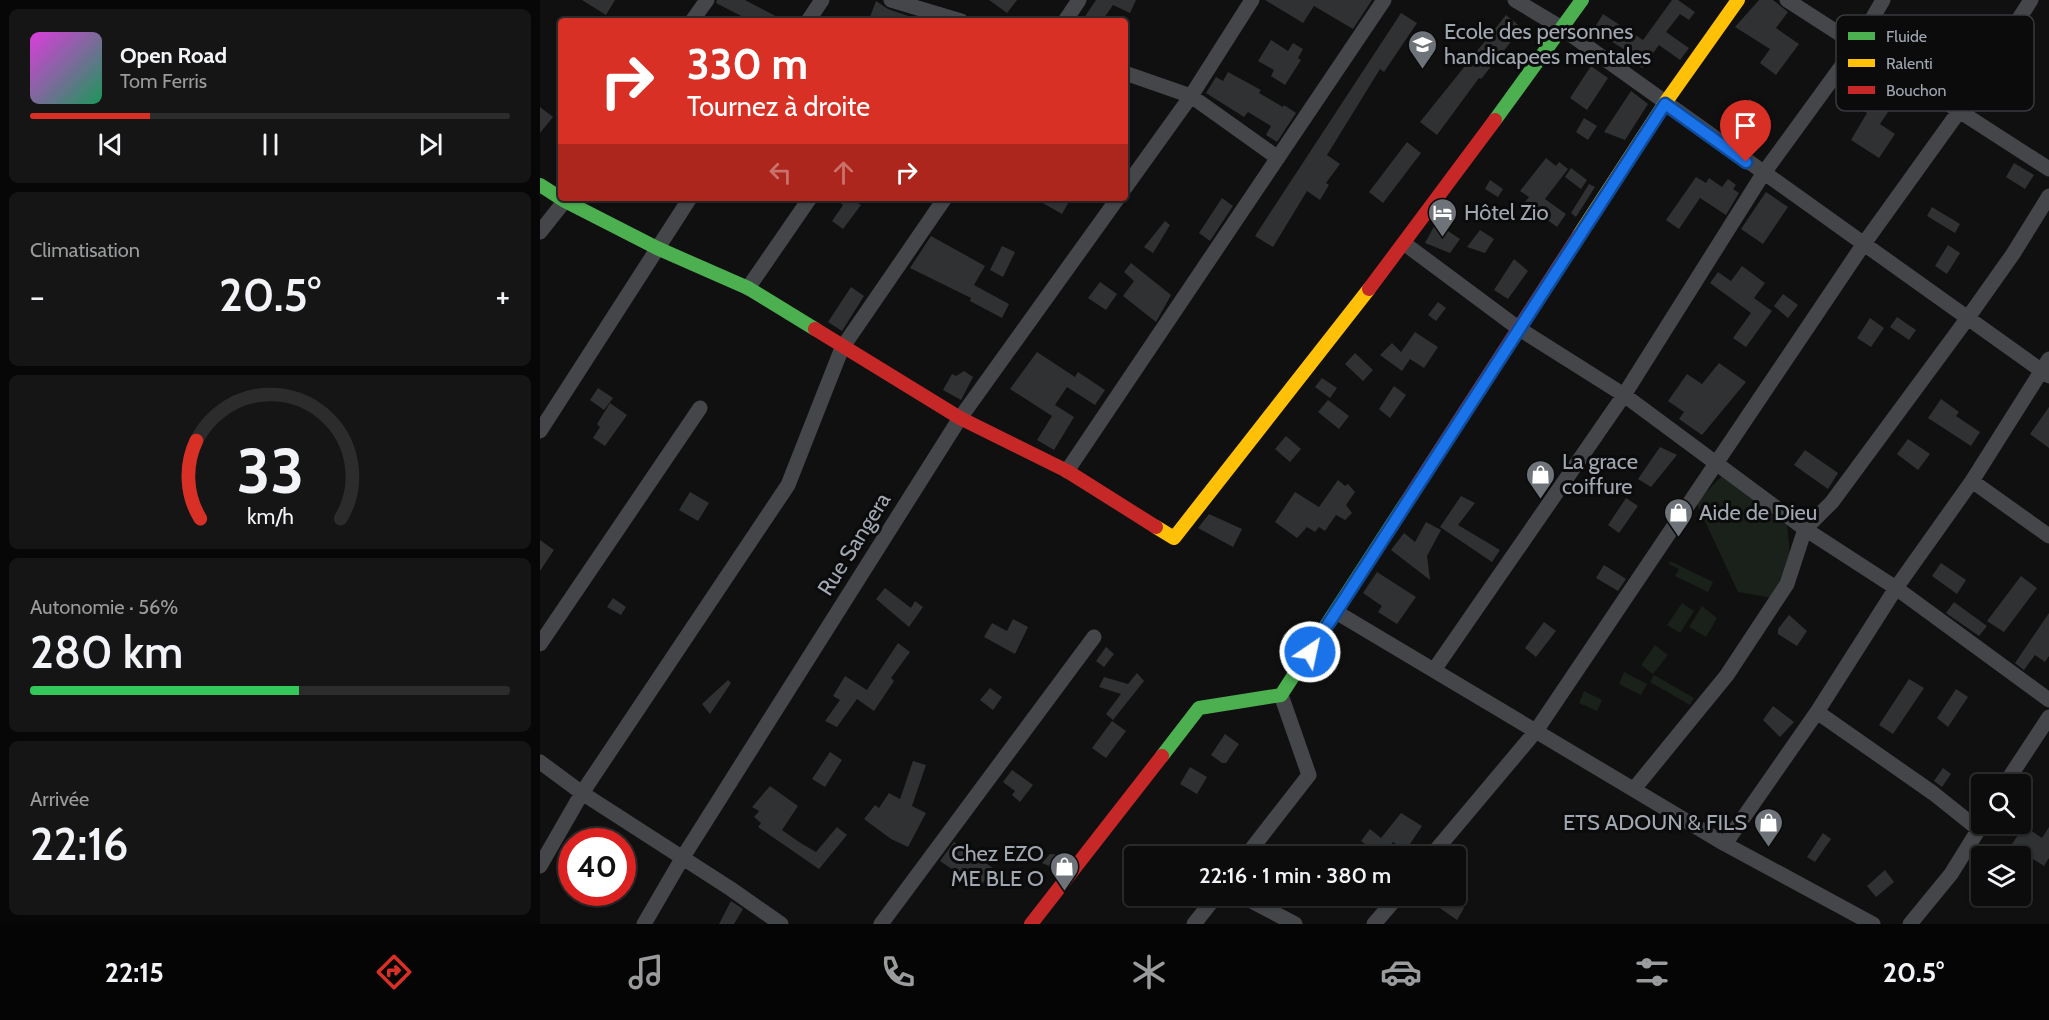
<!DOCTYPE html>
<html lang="fr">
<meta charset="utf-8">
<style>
:root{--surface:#0c0c0c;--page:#151515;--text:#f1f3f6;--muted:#9a9b9d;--line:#2c2c2d;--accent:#d93025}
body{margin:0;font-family:Cabin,sans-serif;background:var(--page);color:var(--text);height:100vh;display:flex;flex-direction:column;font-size:22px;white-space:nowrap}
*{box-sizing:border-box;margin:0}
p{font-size:20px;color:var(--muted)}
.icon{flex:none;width:33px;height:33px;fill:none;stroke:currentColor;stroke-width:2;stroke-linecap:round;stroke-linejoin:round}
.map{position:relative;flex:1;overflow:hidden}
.sheet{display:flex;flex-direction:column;gap:9px;padding:9px;background:#070707;width:540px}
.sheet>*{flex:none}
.guide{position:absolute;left:18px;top:18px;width:570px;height:183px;border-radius:6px;box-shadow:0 2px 4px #0004,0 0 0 2px var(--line);background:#d93025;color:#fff;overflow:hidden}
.fabs{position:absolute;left:1431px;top:774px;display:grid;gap:12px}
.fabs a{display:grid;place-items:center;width:60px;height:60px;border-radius:6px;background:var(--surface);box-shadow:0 2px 4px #0004,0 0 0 2px var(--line);font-size:30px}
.speed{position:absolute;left:18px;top:828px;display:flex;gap:12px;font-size:30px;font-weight:700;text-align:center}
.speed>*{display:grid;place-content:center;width:78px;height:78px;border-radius:50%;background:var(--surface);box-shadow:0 2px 4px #0004,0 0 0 2px var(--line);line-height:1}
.speed .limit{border:9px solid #d22;background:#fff;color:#111}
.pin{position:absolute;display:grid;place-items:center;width:51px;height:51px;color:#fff;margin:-62px -26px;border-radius:50% 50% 50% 0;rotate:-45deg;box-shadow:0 0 6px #0007}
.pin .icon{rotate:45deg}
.me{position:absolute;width:66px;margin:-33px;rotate:34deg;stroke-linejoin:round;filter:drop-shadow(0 0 4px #0008)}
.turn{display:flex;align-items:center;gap:21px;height:126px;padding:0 30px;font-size:27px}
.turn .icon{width:78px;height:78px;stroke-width:2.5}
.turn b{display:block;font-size:42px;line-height:51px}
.lanes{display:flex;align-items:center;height:57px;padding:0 30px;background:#0003;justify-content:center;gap:30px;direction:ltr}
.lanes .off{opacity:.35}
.big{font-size:45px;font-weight:600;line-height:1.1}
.sheet .tile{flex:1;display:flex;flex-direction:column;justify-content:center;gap:9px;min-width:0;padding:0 21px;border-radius:9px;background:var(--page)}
.sheet .dial{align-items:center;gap:0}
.dial svg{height:156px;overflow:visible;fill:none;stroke:var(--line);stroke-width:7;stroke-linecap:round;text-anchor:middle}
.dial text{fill:var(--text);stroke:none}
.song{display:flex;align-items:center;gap:18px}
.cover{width:72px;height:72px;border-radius:9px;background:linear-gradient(135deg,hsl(300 70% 55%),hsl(150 70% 35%))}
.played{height:6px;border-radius:3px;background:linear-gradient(90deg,var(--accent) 25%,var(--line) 25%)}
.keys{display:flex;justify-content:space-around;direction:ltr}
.heat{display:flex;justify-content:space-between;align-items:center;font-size:33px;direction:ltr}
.charge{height:9px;border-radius:4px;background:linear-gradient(90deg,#34c759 56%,var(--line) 0)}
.trip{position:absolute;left:584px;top:846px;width:342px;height:60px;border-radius:6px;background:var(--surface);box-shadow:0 2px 4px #0004,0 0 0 2px var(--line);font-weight:600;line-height:60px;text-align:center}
.tab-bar{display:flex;height:96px;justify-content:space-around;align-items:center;background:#050505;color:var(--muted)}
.tab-bar .icon{width:42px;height:42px}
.tab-bar .current{color:var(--accent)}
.tab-bar b{font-size:27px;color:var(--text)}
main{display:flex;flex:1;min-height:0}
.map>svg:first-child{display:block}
</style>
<main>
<section class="sheet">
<div class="tile">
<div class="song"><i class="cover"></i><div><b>Open Road</b><p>Tom Ferris</p></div></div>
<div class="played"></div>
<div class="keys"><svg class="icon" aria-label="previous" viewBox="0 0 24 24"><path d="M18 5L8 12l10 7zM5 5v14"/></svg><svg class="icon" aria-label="pause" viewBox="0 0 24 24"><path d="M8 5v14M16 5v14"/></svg><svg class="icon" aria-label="next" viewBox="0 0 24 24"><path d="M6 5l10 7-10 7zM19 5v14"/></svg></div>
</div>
<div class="tile"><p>Climatisation</p>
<div class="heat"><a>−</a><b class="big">20.5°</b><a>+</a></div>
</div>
<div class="tile dial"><svg viewBox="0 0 100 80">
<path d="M14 69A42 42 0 1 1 86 69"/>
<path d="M14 69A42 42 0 0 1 12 29" stroke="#d93025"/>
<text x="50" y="56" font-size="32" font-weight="700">33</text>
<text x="50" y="72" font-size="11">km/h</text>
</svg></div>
<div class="tile"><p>Autonomie · 56%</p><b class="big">280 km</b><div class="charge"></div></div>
<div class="tile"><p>Arrivée</p><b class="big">22:16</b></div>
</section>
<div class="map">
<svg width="1509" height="924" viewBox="0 0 1509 924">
<rect width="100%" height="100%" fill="#101010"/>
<path fill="#1a201a" d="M 1184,474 L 1247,522 L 1251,570 L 1233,598 L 1198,592 L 1156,502 Z
M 1130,561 L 1173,582 L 1168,592 L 1135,576 L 1139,569 L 1129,564 Z
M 1142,603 L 1154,611 L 1140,633 L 1127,625 Z
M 1162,606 L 1177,618 L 1166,637 L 1149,627 Z
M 1115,645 L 1128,655 L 1113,674 L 1101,665 Z
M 1084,672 L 1107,684 L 1101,695 L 1079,684 Z
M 1114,675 L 1154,698 L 1150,705 L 1110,682 Z
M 1044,691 L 1062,700 L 1057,711 L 1039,703 Z"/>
<path fill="#303133" d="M 42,0 L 75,0 L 66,15 Z
M 177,0 L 205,0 L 245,21 L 211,21 L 176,3 Z
M 449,0 L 477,0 L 467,13 Z
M 556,0 L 596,0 L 590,13 L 573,5 L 562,21 L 542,21 Z
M 725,0 L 832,0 L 813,29 L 774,6 L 763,23 Z
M 1132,0 L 1138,0 L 1155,12 L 1149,20 L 1140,14 L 1126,32 L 1149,48 L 1140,60 L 1119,45 L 1102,68 L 1087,57 L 1090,53 L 1053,30 L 1063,14 L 1103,40 Z
M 1219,0 L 1233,0 L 1248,12 L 1236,28 L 1259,44 L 1236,75 L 1220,63 L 1230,49 L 1195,27 Z
M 336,1 L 348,9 L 383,21 L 340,21 L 330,17 Z
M 861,13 L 877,23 L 844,72 L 840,69 L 787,155 L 800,164 L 786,183 L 789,185 L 780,200 L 767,191 L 733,247 L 715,236 Z
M 966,15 L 982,28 L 941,79 L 939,78 L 897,135 L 880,122 Z
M 731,40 L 748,51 L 753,43 L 763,49 L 758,58 L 761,60 L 745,85 L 731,76 L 734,70 L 718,61 Z
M 1324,61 L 1341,72 L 1338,75 L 1362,91 L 1340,124 L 1355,134 L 1339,158 L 1311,140 L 1327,113 L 1302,96 Z
M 1051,66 L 1068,78 L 1047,110 L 1030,98 Z
M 688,72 L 721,90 L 719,93 L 743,107 L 744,105 L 756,113 L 737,142 L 726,135 L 731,126 L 708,112 L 704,117 L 666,93 L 676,77 L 683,81 Z
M 1091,91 L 1108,104 L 1085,140 L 1064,132 Z
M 1210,99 L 1218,105 L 1197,133 L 1189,127 Z
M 0,107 L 13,117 L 0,133 Z
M 1044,118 L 1057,126 L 1048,140 L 1036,132 Z
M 867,142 L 881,153 L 843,203 L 829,192 Z
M 1006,158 L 1016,166 L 1019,162 L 1028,169 L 1005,199 L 1026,214 L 1017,227 L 984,203 L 989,197 L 980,191 Z
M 1474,163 L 1494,175 L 1485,189 L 1466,177 Z
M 1031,168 L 1047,180 L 1041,189 L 1025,177 Z
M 1156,177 L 1166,183 L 1169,178 L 1182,187 L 1188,179 L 1196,185 L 1193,189 L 1199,193 L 1186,215 L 1160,198 L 1139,229 L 1126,220 Z
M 950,180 L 963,189 L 958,197 L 945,189 Z
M 1049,184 L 1055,187 L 1036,217 L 1031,213 Z
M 1226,192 L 1248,207 L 1223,244 L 1201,229 Z
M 295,198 L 311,198 L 321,205 L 303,229 L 292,221 L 303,205 Z
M 494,198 L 531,198 L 522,214 Z
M 682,198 L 693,206 L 670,241 L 659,233 Z
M 1392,207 L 1420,224 L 1415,233 L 1387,216 Z
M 625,221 L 630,225 L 613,253 L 604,247 Z
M 896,223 L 920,239 L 910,253 L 885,243 Z
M 940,230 L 954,239 L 945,253 L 927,247 Z
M 391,236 L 445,266 L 434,285 L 469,304 L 462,318 L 430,301 L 431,298 L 370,268 Z
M 1408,245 L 1420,253 L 1407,274 L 1395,266 Z
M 462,246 L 475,252 L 463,277 L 450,270 Z
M 974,259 L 988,271 L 968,299 L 954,290 Z
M 591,263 L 631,295 L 616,322 L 583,296 L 594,281 L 584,272 Z
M 1202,266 L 1225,283 L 1214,298 L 1232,311 L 1206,347 L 1193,338 L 1211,313 L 1170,283 L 1178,272 L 1191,281 Z
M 560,282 L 577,294 L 566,310 L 548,298 Z
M 311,287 L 324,296 L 302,331 L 288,322 Z
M 1243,294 L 1258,305 L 1248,318 L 1234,306 Z
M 898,302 L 906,308 L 896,321 L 888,315 Z
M 1357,317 L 1376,330 L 1369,340 L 1350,327 Z
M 1330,318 L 1344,328 L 1331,347 L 1317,338 Z
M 875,332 L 898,347 L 884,368 L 870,359 L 862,371 L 840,355 L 852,343 L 861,352 Z
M 497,352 L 535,377 L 538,372 L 565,390 L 555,405 L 527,387 L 515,405 L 534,417 L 514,450 L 497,440 L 512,416 L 470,389 Z
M 815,353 L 833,370 L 823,381 L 805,364 Z
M 1179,363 L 1206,382 L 1162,435 L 1139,419 L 1144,412 L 1128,401 L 1147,374 L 1162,384 Z
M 424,371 L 433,377 L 421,400 L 403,390 L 412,374 L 416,376 Z
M 782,378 L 797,388 L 790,398 L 775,387 Z
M 854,386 L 866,395 L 850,418 L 839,409 Z
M 58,388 L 73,398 L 64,410 L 50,400 Z
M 1401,399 L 1419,412 L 1416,416 L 1440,432 L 1431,446 L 1388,418 Z
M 788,400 L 809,416 L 799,429 L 778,412 Z
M 70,403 L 87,415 L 65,446 L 53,438 L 60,427 L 57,424 Z
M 1509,407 L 1509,448 L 1490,434 Z
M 746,436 L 761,449 L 750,462 L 735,449 Z
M 1368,439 L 1390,454 L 1378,470 L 1357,454 Z
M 1120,447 L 1137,455 L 1111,487 L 1098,479 Z
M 1265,450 L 1298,473 L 1288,489 L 1254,465 Z
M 798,480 L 805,486 L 808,484 L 815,492 L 806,505 L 812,513 L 805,520 L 796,515 L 785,531 L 779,527 L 775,532 L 767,527 L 757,538 L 735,522 L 755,492 L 779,507 Z
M 150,492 L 169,503 L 158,521 L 139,510 Z
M 921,496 L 935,503 L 918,525 L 960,550 L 952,562 L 900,527 Z
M 1086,498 L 1098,506 L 1079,533 L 1068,525 Z
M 669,514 L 702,529 L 693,547 L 658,528 Z
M 886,522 L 901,530 L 887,556 L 890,580 L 851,550 L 864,533 L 875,542 Z
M 0,540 L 14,550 L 0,571 Z
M 1401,563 L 1426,580 L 1417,594 L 1392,576 Z
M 1064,565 L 1086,579 L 1078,591 L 1056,578 Z
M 837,572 L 876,597 L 857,624 L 838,612 L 842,606 L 823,593 Z
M 1481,576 L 1497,588 L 1464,632 L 1447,621 Z
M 345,588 L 371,608 L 375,601 L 383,607 L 369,627 L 336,599 Z
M 73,598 L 86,607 L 81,615 L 67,607 Z
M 1414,602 L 1447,626 L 1439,636 L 1406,613 Z
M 1509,613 L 1509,656 L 1505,662 L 1495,655 L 1484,670 L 1475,663 Z
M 1249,615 L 1267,631 L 1257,646 L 1238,634 L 1238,629 Z
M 473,619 L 488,627 L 475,654 L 444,637 L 452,623 L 467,631 Z
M 1004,622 L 1016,631 L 996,657 L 985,648 Z
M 358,643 L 370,652 L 351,678 L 354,681 L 334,711 L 317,699 L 297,727 L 285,721 L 300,700 L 293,696 L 305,676 L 327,690 Z
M 566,647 L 574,654 L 564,667 L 556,661 Z
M 597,673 L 604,681 L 573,720 L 566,714 L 581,694 L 559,687 L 564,677 L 588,684 Z
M 1369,679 L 1384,688 L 1353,734 L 1339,725 Z
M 188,680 L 191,683 L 170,714 L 162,704 Z
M 450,688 L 462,697 L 453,710 L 440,700 Z
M 1416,689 L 1428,697 L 1408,727 L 1397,718 Z
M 1233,706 L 1254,722 L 1240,737 L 1223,720 Z
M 572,721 L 586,731 L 566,758 L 552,748 Z
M 685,734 L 699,744 L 686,763 L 682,763 L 671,755 Z
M 290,752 L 302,760 L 285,787 L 272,779 Z
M 373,761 L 386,765 L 372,806 L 386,813 L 368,847 L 351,839 L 324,819 L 335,805 L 339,808 L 349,793 L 360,799 Z
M 650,767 L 667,777 L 657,794 L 640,784 Z
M 1403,768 L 1411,774 L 1402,787 L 1394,781 Z
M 472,770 L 493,785 L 480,802 L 472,795 L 475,791 L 463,782 Z
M 230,786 L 258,806 L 242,830 L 259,842 L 276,852 L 297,827 L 307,835 L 279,869 L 218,827 L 221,823 L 214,817 L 219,811 L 212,807 Z
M 861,813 L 882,826 L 866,850 L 853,842 L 842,856 L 821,841 L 830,829 L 841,838 Z
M 1484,826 L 1502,838 L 1509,827 L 1509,858 L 1504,866 L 1490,857 L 1480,872 L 1480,856 L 1464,856 Z
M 1283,833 L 1291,839 L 1275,862 L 1267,857 Z
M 414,842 L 453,868 L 440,888 L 400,861 Z
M 510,854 L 521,855 L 514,868 L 502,863 Z
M 1345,870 L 1354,882 L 1336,897 L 1327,886 Z
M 899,896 L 905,896 L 924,908 L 917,920 L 894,904 Z
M 191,901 L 203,909 L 194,924 L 179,924 Z"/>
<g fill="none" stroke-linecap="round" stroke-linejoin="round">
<path stroke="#444649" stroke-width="15" d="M 351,0 L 421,21
M 975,0 L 1020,27 L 1509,376
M 1247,0 L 1509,169
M 152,21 L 167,0
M 268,21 L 282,0
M 525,21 L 539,0
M 585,73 L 651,96 L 738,158
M 585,188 L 651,96 L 712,0
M 0,232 L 27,198
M 865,244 L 978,328 L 1084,395 L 1265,529 L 1356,588 L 1509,700
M 208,288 L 270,198
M 0,431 L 150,198
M 527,471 L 844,0
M 1432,481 L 1509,536
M 796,612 L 1185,844 L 1333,924
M 0,644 L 160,408
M 894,670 L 1084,395 L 1223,174 L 1317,45 L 1343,0
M 1277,712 L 1393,793 L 1438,829
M 0,762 L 42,793 L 191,889 L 241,924
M 1465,784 L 1509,717
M 1094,789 L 1187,675 L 1247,584 L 1265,529 L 1292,502 L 1427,319 L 1473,254 L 1509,196
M 1185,844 L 1277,712 L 1356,588 L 1432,481 L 1509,359
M 706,856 L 769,775 L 741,695
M 891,856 L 996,731 L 1323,245 L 1420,110 L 1491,0
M 0,866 L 42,793 L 248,485 L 302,348 L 405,198
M 702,896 L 755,924
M 104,924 L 143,857 L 420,418 L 578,198
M 341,924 L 554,637
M 654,924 L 676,896
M 834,924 L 858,896
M 1370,924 L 1411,874 L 1442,824"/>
<path stroke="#4caf50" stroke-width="14" d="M 955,120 L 1042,0
M 0,185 L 25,201 L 117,248 L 208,288 L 275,329
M 622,756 L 659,708 L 741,695 L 865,504"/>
<path stroke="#ffc107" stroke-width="14" d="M 1039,235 L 1125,103 L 1198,0
M 616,527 L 634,538 L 829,289"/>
<path stroke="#c62828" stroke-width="14" d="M 829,289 L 955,120
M 275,329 L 420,418 L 527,471 L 616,527
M 865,504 L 1039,235
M 491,924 L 622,756"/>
</g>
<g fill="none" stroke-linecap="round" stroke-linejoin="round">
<defs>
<path id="route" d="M 770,652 L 1125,104 L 1206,162"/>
</defs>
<use href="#route" stroke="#114b97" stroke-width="15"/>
<use href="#route" stroke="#1a73e8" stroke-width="10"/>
</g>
<defs>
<symbol id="school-pin" viewBox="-11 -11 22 30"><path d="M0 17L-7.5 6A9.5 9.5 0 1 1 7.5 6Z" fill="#6e7279" stroke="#0b0b0c"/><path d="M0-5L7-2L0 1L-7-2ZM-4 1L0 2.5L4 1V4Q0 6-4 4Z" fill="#fff"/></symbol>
<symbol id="hotel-pin" viewBox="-11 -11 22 30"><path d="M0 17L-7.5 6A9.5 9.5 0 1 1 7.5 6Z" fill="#6e7279" stroke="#0b0b0c"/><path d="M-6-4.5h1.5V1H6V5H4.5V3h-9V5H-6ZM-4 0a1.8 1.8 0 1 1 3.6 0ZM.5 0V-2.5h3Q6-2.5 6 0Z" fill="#fff"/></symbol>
<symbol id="shop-pin" viewBox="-11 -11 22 30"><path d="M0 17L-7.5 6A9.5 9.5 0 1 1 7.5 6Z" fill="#6e7279" stroke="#0b0b0c"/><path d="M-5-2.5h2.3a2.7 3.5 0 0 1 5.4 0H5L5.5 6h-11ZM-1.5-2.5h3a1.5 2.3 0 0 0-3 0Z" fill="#fff"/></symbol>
</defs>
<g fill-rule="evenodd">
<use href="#school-pin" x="866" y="28" width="33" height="45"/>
<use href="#hotel-pin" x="886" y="196" width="33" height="45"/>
<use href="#shop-pin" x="984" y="458" width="33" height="45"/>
<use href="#shop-pin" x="1122" y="496" width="33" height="45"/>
<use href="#shop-pin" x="1212" y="806" width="33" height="45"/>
<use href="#shop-pin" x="508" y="850" width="33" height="45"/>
</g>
<g text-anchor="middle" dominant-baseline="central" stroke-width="6" stroke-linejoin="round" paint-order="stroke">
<g font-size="22" fill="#a1a7b1" stroke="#0b0b0c" text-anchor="start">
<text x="904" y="31">Ecole des personnes<tspan x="904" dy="25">handicapees mentales</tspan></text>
<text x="924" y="212">Hôtel Zio</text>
<text x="1022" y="461">La grace<tspan x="1022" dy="25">coiffure</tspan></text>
<text x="1159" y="512">Aide de Dieu</text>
<text x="1207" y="822" text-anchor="end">ETS ADOUN &amp; FILS</text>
<text x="504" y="853" text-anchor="end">Chez EZO<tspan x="504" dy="25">ME BLE O</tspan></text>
</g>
<g font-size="22" fill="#a1a7b1" stroke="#0b0b0c">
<text transform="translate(314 544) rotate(-58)">Rue Sangera</text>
</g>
</g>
<rect x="1296" y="15" width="198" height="96" rx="9" fill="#0b0b0c" stroke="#383a3e" stroke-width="1.5"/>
<rect x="1308" y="32" width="27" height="8" fill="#4caf50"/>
<rect x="1308" y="59" width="27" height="8" fill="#ffc107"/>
<rect x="1308" y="86" width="27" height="8" fill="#c62828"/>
<g font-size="16" fill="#a1a7b1">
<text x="1346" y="42">Fluide</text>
<text x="1346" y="69">Ralenti</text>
<text x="1346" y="96">Bouchon</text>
</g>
</svg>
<div class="fabs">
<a><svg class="icon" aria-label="search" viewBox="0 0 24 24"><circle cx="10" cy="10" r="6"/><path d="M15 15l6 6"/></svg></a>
<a><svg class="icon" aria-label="layers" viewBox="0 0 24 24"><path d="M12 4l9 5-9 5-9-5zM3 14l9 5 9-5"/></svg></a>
</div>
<div class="speed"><div class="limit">40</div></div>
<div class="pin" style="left:1206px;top:162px;background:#d93025"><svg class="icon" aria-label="arrive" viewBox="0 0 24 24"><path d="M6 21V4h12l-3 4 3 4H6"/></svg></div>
<svg class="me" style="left:770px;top:652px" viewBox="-20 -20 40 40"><circle r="17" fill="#1a73e8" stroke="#fff" stroke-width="3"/><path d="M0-11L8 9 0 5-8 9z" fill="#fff"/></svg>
<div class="trip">22:16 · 1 min · 380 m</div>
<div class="guide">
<div class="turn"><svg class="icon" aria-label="right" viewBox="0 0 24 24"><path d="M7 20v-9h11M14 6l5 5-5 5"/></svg><div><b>330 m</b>Tournez à droite</div></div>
<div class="lanes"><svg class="icon off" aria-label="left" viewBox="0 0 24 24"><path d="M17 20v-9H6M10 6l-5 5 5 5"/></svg><svg class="icon off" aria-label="ahead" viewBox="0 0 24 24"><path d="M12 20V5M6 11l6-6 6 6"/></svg><svg class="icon" aria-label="right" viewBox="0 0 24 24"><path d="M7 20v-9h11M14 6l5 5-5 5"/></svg></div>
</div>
</div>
</main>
<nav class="tab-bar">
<b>22:15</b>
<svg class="icon current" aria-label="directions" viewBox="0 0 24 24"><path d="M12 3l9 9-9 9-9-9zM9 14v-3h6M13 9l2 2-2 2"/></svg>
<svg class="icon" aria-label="music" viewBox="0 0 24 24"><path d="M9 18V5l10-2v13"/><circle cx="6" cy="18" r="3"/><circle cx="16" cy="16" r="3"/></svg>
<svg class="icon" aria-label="phone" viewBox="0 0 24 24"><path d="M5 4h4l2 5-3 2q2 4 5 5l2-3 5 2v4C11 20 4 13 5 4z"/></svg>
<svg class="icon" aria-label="climate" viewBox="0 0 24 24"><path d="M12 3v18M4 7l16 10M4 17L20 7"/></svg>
<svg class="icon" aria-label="car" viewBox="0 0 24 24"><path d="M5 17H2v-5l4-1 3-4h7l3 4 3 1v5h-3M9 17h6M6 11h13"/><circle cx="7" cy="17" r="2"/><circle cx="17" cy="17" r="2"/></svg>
<svg class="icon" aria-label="filters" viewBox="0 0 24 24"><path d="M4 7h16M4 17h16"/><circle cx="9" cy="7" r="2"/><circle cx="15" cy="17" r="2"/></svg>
<b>20.5°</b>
</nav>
